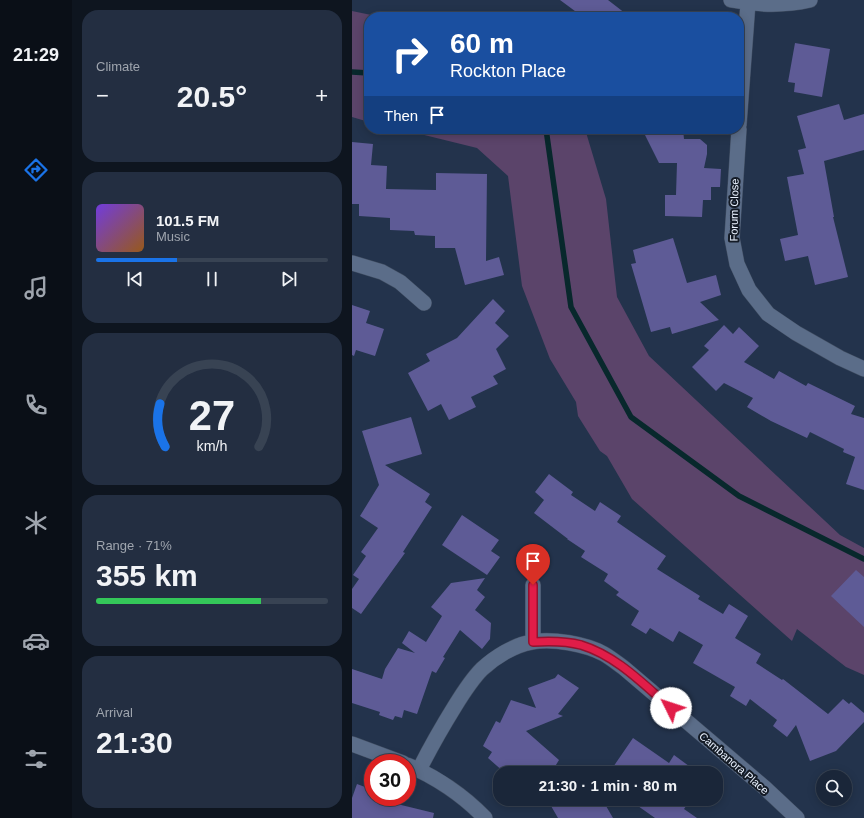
<!DOCTYPE html>
<meta charset="utf-8">
<style>
:root{--surface:#1a2639;--page:#232e41;--text:#f1f3f6;--muted:#9fa5ae;--line:#384353;--accent:#1a73e8}
body{margin:0;font-family:Arial,sans-serif;background:var(--page);color:var(--text);height:100vh;display:flex;flex-direction:column;font-size:15px;white-space:nowrap}
*{box-sizing:border-box;margin:0}
p{font-size:13px;color:var(--muted)}
.icon{flex:none;width:22px;height:22px;fill:none;stroke:currentColor;stroke-width:2;stroke-linecap:round;stroke-linejoin:round}
.map{position:relative;flex:1;overflow:hidden}
.details{display:flex;flex-direction:column;gap:10px;padding:10px;background:#0e151f;width:280px}
.details>*{flex:none}
.top-card{position:absolute;left:12px;top:12px;width:380px;height:122px;border-radius:16px;box-shadow:0 2px 10px #0003,0 0 0 1px var(--line);background:#1a4fa0;color:#fff;overflow:hidden}
.fabs{position:absolute;left:464px;top:770px;display:grid;gap:8px}
.fabs a{display:grid;place-items:center;width:36px;height:36px;border-radius:50%;background:var(--surface);box-shadow:0 2px 10px #0003,0 0 0 1px var(--line);font-size:20px}
.speed{position:absolute;left:12px;top:754px;display:flex;gap:8px;font-size:20px;font-weight:700;text-align:center}
.speed>*{display:grid;place-content:center;width:52px;height:52px;border-radius:50%;background:var(--surface);box-shadow:0 2px 10px #0003,0 0 0 1px var(--line);line-height:1}
.speed .limit{border:6px solid #d22;background:#fff;color:#111}
.pin{position:absolute;display:grid;place-items:center;width:34px;height:34px;color:#fff;margin:-41px -17px;border-radius:50% 50% 50% 0;rotate:-45deg;box-shadow:0 0 4px #0007}
.pin .icon{rotate:45deg}
.me{position:absolute;width:44px;margin:-22px;rotate:311deg;stroke-linejoin:round;filter:drop-shadow(0 0 3px #0008)}
.turn{display:flex;align-items:center;gap:14px;height:84px;padding:0 20px;font-size:18px}
.turn .icon{width:52px;height:52px;stroke-width:2.5}
.turn b{display:block;font-size:28px;line-height:34px}
.then{display:flex;align-items:center;height:38px;padding:0 20px;background:#0003;gap:8px;font-size:15px}
.big{font-size:30px;font-weight:700;line-height:1.1}
.details .card{flex:1;display:flex;flex-direction:column;justify-content:center;gap:6px;min-width:0;padding:0 14px;border-radius:16px;background:var(--page)}
.details .dial{align-items:center;gap:0}
.dial svg{height:104px;overflow:visible;fill:none;stroke:var(--line);stroke-width:7;stroke-linecap:round;text-anchor:middle}
.dial text{fill:var(--text);stroke:none}
.song{display:flex;align-items:center;gap:12px}
.cover{width:48px;height:48px;border-radius:6px;background:linear-gradient(135deg,hsl(260 70% 55%),hsl(30 70% 35%))}
.played{height:4px;border-radius:2px;background:linear-gradient(90deg,var(--accent) 35%,var(--line) 35%)}
.keys{display:flex;justify-content:space-around;direction:ltr}
.heat{display:flex;justify-content:space-between;align-items:center;font-size:22px;direction:ltr}
.charge{height:6px;border-radius:3px;background:linear-gradient(90deg,#34c759 71%,var(--line) 0)}
.trip{position:absolute;left:141px;top:766px;width:230px;height:40px;border-radius:16px;background:var(--surface);box-shadow:0 2px 10px #0003,0 0 0 1px var(--line);font-weight:700;line-height:40px;text-align:center}
main{display:flex;flex:1;min-height:0}
.dock{display:flex;flex-direction:column;width:72px;justify-content:space-around;align-items:center;background:#0a0f17;color:var(--muted)}
.dock .icon{width:28px;height:28px}
.dock .selected{color:var(--accent)}
.dock b{font-size:18px;color:var(--text)}
.map>svg:first-child{display:block}
</style>
<main>
<nav class="dock">
<b>21:29</b>
<svg class="icon selected" aria-label="directions" viewBox="0 0 24 24"><path d="M12 3l9 9-9 9-9-9zM9 14v-3h6M13 9l2 2-2 2"/></svg>
<svg class="icon" aria-label="music" viewBox="0 0 24 24"><path d="M9 18V5l10-2v13"/><circle cx="6" cy="18" r="3"/><circle cx="16" cy="16" r="3"/></svg>
<svg class="icon" aria-label="phone" viewBox="0 0 24 24"><path d="M5 4h4l2 5-3 2q2 4 5 5l2-3 5 2v4C11 20 4 13 5 4z"/></svg>
<svg class="icon" aria-label="climate" viewBox="0 0 24 24"><path d="M12 3v18M4 7l16 10M4 17L20 7"/></svg>
<svg class="icon" aria-label="car" viewBox="0 0 24 24"><path d="M5 17H2v-5l4-1 3-4h7l3 4 3 1v5h-3M9 17h6M6 11h13"/><circle cx="7" cy="17" r="2"/><circle cx="17" cy="17" r="2"/></svg>
<svg class="icon" aria-label="filters" viewBox="0 0 24 24"><path d="M4 7h16M4 17h16"/><circle cx="9" cy="7" r="2"/><circle cx="15" cy="17" r="2"/></svg>
</nav>
<section class="details">
<div class="card"><p>Climate</p>
<div class="heat"><a>−</a><b class="big">20.5°</b><a>+</a></div>
</div>
<div class="card">
<div class="song"><i class="cover"></i><div><b>101.5 FM</b><p>Music</p></div></div>
<div class="played"></div>
<div class="keys"><svg class="icon" aria-label="previous" viewBox="0 0 24 24"><path d="M18 5L8 12l10 7zM5 5v14"/></svg><svg class="icon" aria-label="pause" viewBox="0 0 24 24"><path d="M8 5v14M16 5v14"/></svg><svg class="icon" aria-label="next" viewBox="0 0 24 24"><path d="M6 5l10 7-10 7zM19 5v14"/></svg></div>
</div>
<div class="card dial"><svg viewBox="0 0 100 80">
<path d="M14 69A42 42 0 1 1 86 69"/>
<path d="M14 69A42 42 0 0 1 10 36" stroke="#1a73e8"/>
<text x="50" y="56" font-size="32" font-weight="700">27</text>
<text x="50" y="72" font-size="11">km/h</text>
</svg></div>
<div class="card"><p>Range · 71%</p><b class="big">355 km</b><div class="charge"></div></div>
<div class="card"><p>Arrival</p><b class="big">21:30</b></div>
</section>
<div class="map">
<svg width="512" height="818" viewBox="0 0 512 818">
<rect width="100%" height="100%" fill="#23334c"/>
<path fill="#5b446a" d="M 0,11 L 29,17 L 17,17 L 17,122 L 0,117 Z
M 48,129 L 233,129 L 254,199 L 265,297 L 297,356 L 488,535 L 512,548 L 512,675 L 494,667 L 445,629 L 440,641 L 280,499 L 255,456 L 248,451 L 226,416 L 224,402 L 198,359 L 170,286 L 156,176 L 125,148 Z"/>
<g fill="none" stroke-linecap="round" stroke-linejoin="round">
<path stroke="#08282c" stroke-width="5.5" d="M 0,72 L 17,73
M 194,129 L 219,307 L 279,417 L 387,496 L 512,559"/>
</g>
<path fill="#5e5b96" d="M 208,0 L 256,0 L 278,17 L 231,17 Z
M 443,43 L 478,49 L 470,97 L 442,92 L 443,83 L 436,82 Z
M 487,104 L 492,120 L 512,114 L 512,150 L 472,161 L 482,217 L 481,217 L 496,277 L 463,285 L 456,256 L 433,261 L 428,239 L 446,235 L 435,177 L 452,174 L 446,150 L 454,148 L 445,116 Z
M 290,129 L 331,129 L 332,139 L 348,139 L 355,145 L 355,154 L 352,168 L 369,169 L 368,187 L 359,187 L 359,200 L 351,200 L 350,217 L 313,216 L 313,195 L 324,195 L 325,163 L 307,163 Z
M 0,142 L 21,144 L 19,165 L 35,166 L 34,189 L 84,190 L 84,173 L 135,174 L 134,261 L 147,257 L 152,275 L 113,285 L 103,248 L 83,248 L 83,236 L 63,235 L 62,231 L 38,230 L 38,218 L 7,216 L 7,204 L 0,204 Z
M 321,238 L 335,283 L 364,275 L 369,295 L 348,302 L 367,320 L 320,334 L 318,327 L 299,332 L 279,264 L 284,263 L 281,250 Z
M 141,299 L 153,311 L 143,323 L 157,336 L 144,349 L 154,369 L 141,376 L 146,384 L 119,397 L 124,407 L 97,420 L 89,404 L 76,411 L 56,373 L 78,361 L 74,354 L 105,338 Z
M 0,305 L 18,311 L 14,323 L 32,329 L 23,356 L 4,350 L 2,356 L 0,355 Z
M 372,325 L 381,334 L 387,327 L 407,346 L 392,362 L 422,379 L 427,371 L 454,386 L 456,383 L 503,406 L 499,414 L 512,418 L 512,490 L 494,484 L 503,457 L 491,452 L 492,449 L 458,432 L 455,438 L 419,421 L 395,407 L 401,398 L 372,383 L 364,391 L 340,367 L 357,350 L 352,346 Z
M 59,417 L 70,454 L 33,465 L 78,494 L 73,502 L 80,507 L 51,552 L 53,553 L 9,614 L 0,608 L 0,589 L 7,579 L 1,575 L 14,556 L 9,552 L 26,528 L 8,516 L 27,485 L 10,431 Z
M 197,474 L 221,492 L 219,495 L 243,511 L 248,502 L 269,516 L 265,522 L 314,556 L 305,569 L 348,596 L 346,599 L 371,614 L 377,604 L 396,616 L 383,638 L 409,654 L 404,663 L 430,680 L 431,679 L 476,714 L 491,699 L 497,704 L 499,702 L 512,713 L 512,722 L 484,751 L 458,761 L 444,725 L 435,737 L 421,726 L 425,720 L 398,699 L 394,706 L 378,696 L 383,687 L 341,663 L 351,645 L 327,631 L 321,642 L 298,628 L 294,634 L 279,625 L 287,611 L 264,595 L 267,592 L 252,581 L 256,574 L 229,557 L 233,551 L 215,539 L 216,539 L 182,513 L 192,500 L 183,492 Z
M 110,515 L 147,540 L 139,551 L 148,557 L 135,575 L 90,545 Z
M 504,570 L 512,577 L 512,627 L 479,596 Z
M 133,578 L 125,590 L 133,597 L 123,610 L 139,623 L 138,639 L 130,649 L 108,630 L 91,657 L 93,658 L 84,673 L 80,671 L 65,714 L 52,710 L 50,718 L 43,716 L 41,720 L 27,715 L 28,712 L 0,703 L 0,669 L 30,679 L 33,669 L 46,648 L 63,653 L 50,643 L 57,631 L 74,642 L 90,616 L 79,607 L 99,583 Z
M 206,674 L 227,688 L 206,714 L 211,716 L 174,731 L 207,760 L 199,773 L 153,773 L 136,758 L 140,752 L 131,746 L 144,721 L 148,723 L 159,700 L 184,708 L 176,688 L 203,678 Z
M 281,738 L 317,763 L 322,755 L 341,769 L 338,773 L 257,773 Z
M 5,784 L 21,790 L 21,797 L 38,797 L 37,802 L 82,813 L 81,818 L 0,818 L 0,798 Z
M 195,799 L 250,799 L 261,818 L 206,818 Z
M 291,799 L 339,799 L 332,809 L 345,818 L 303,818 L 286,806 Z"/>
<g fill="none" stroke-linecap="round" stroke-linejoin="round">
<defs>
<path id="street" d="M 379,0 C 405,5 432,6 458,0
M 387,125 L 396,3
M 387,129 L 380,238 L 385,264 L 397,290 L 416,314 L 444,333 L 488,358 L 512,369
M 0,263 L 30,272 L 48,282 L 72,303
M 181,585 L 181,642
M 0,744 L 51,763
M 55,765 C 83,776 112,796 133,818
M 67,770 C 78,748 90,727 103,706 C 111,693 119,680 130,669 C 143,657 162,645 180,642 C 200,638 234,644 252,654 C 259,658 265,663 272,668 L 413,788 L 445,818"/>
</defs>
<use href="#street" stroke="#414e62" stroke-width="16"/>
<use href="#street" stroke="#5b6d89" stroke-width="15"/>
</g>
<g fill="none" stroke-linecap="round" stroke-linejoin="round">
<defs>
<path id="route" d="M 181,585 L 181,642 C 197,641 214,641 229,645 C 265,656 292,685 319,708"/>
</defs>
<use href="#route" stroke="#92132f" stroke-width="10"/>
<use href="#route" stroke="#e11d48" stroke-width="7"/>
</g>
<g text-anchor="middle" dominant-baseline="central" stroke-width="4" stroke-linejoin="round" paint-order="stroke">
<g font-size="11" fill="#eaf2ff" stroke="#141b26">
<text transform="translate(382 210) rotate(-89)">Forum Close</text>
<text transform="translate(382 763) rotate(41)">Cambanora Place</text>
</g>
</g>
</svg>
<div class="fabs">
<a><svg class="icon" aria-label="search" viewBox="0 0 24 24"><circle cx="10" cy="10" r="6"/><path d="M15 15l6 6"/></svg></a>
</div>
<div class="speed"><div class="limit">30</div></div>
<div class="pin" style="left:181px;top:585px;background:#d93025"><svg class="icon" aria-label="arrive" viewBox="0 0 24 24"><path d="M6 21V4h12l-3 4 3 4H6"/></svg></div>
<svg class="me" style="left:319px;top:708px" viewBox="-20 -20 40 40"><circle r="19" fill="#fff"/><path d="M0-13L10 11 0 6-10 11z" fill="#e11d48"/></svg>
<div class="trip">21:30 · 1 min · 80 m</div>
<div class="top-card">
<div class="turn"><svg class="icon" aria-label="right" viewBox="0 0 24 24"><path d="M7 20v-9h11M14 6l5 5-5 5"/></svg><div><b>60 m</b>Rockton Place</div></div>
<div class="then">Then<svg class="icon" aria-label="arrive" viewBox="0 0 24 24"><path d="M6 21V4h12l-3 4 3 4H6"/></svg></div>
</div>
</div>
</main>
